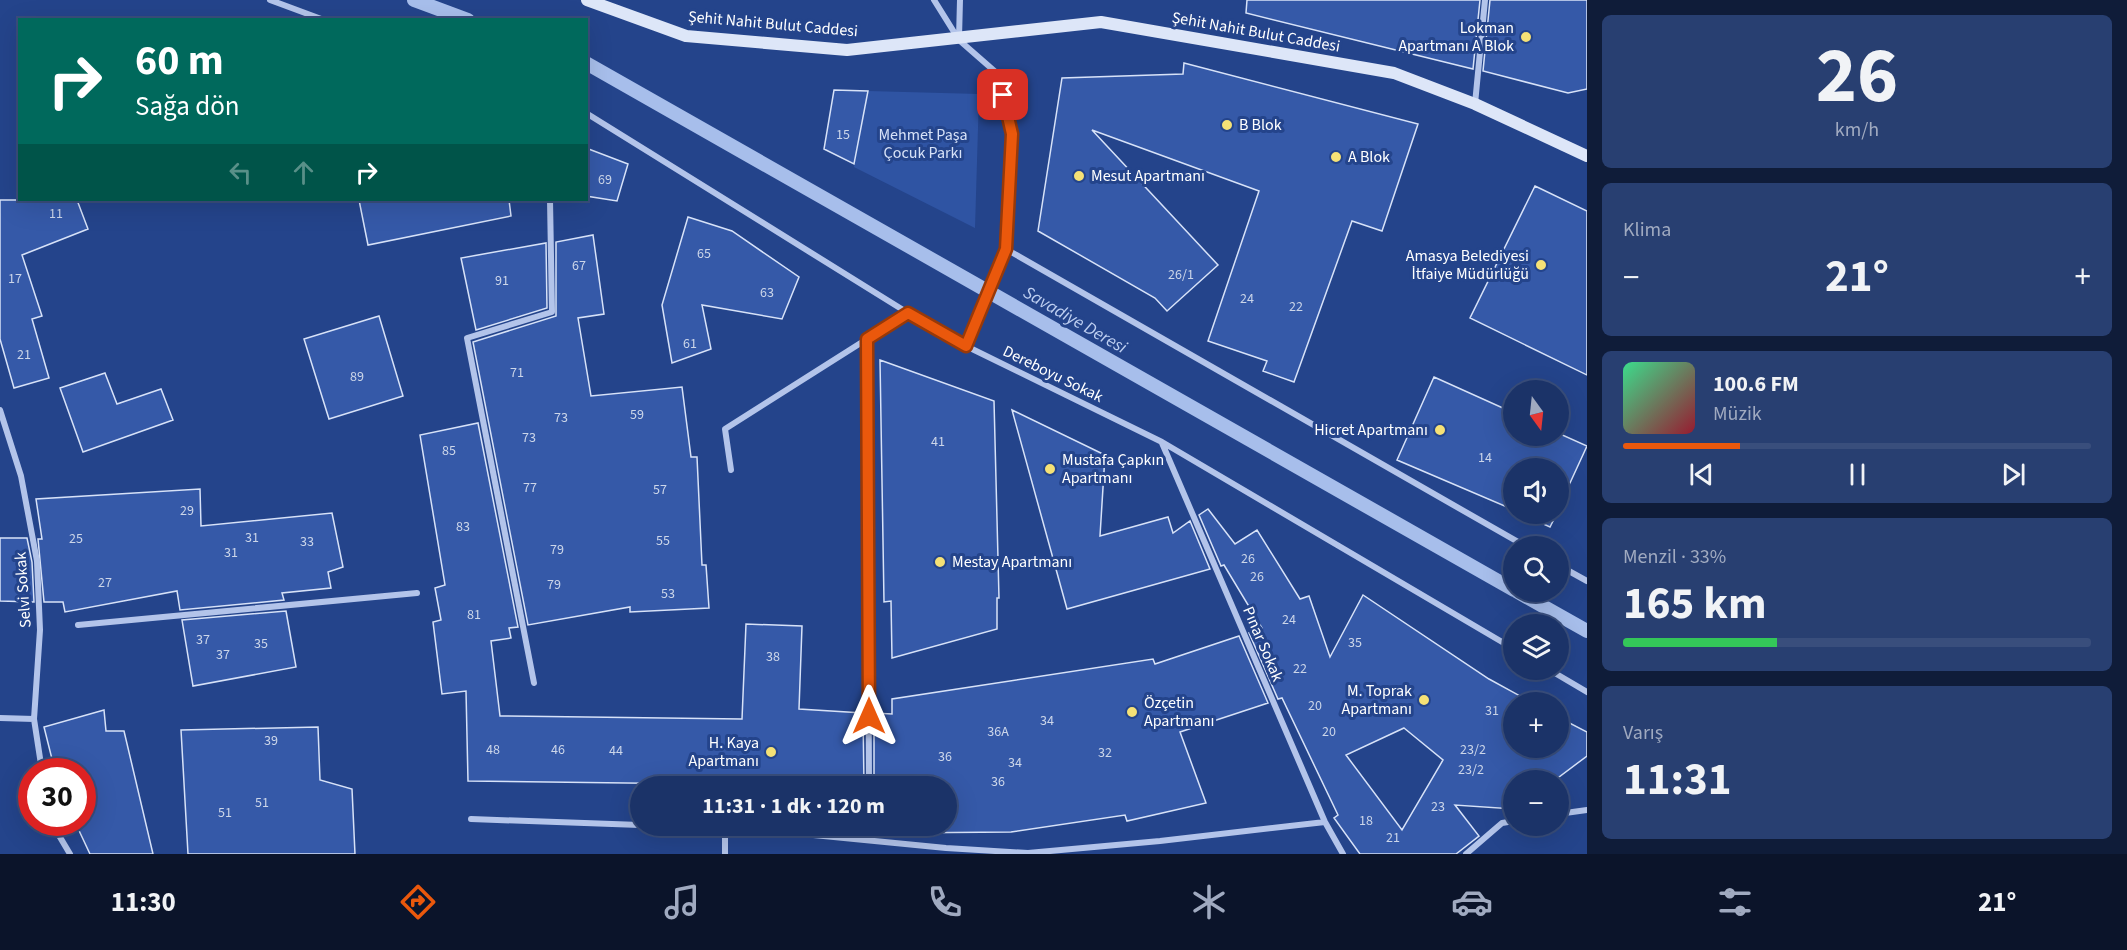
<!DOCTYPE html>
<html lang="tr">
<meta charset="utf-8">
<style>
:root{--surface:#1b3368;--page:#283f71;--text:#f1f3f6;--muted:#a0aac0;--line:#394e7c;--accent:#ea580c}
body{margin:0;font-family:"Source Sans 3",sans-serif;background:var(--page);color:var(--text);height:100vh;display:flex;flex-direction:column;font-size:22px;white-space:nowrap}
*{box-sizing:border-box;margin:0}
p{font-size:20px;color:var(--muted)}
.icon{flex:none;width:33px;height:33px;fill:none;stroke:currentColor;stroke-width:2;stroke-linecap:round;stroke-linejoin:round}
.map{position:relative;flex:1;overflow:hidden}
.side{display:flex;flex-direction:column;gap:15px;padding:15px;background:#0f1c39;width:540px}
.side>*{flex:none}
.hud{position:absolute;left:18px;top:18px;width:570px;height:183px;border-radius:0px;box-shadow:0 6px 24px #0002,0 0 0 2px var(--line);background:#00695c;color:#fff;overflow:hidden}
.needle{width:39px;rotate:165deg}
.tools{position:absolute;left:1503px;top:380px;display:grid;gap:12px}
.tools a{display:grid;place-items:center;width:66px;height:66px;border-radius:50%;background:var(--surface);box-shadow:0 6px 24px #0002,0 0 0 2px var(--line);font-size:30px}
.speed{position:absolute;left:18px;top:758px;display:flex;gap:12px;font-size:30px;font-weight:700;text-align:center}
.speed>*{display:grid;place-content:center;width:78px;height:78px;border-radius:50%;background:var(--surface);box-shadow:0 6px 24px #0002,0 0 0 2px var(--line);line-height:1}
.speed .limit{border:9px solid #d22;background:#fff;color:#111}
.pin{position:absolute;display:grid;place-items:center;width:51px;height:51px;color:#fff;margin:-26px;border-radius:12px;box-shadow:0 3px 9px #0006}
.me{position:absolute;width:66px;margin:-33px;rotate:0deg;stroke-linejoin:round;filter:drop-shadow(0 0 4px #0008)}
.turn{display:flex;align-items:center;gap:21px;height:126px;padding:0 18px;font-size:27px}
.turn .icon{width:78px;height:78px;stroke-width:2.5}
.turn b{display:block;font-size:42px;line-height:51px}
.lanes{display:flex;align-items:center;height:57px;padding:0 18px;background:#0003;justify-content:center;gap:30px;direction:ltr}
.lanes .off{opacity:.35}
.big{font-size:45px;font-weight:700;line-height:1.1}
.side .widget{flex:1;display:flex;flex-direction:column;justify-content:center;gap:9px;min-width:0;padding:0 21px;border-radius:9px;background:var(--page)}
.side .dial{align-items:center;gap:0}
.dial b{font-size:78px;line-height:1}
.song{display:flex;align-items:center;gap:18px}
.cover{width:72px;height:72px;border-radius:9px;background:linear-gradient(135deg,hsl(150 70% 55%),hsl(350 70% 35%))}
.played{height:6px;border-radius:3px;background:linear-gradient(90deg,var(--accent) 25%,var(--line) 25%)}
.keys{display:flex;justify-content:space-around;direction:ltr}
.heat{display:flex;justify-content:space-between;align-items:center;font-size:33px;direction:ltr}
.charge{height:9px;border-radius:4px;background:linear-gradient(90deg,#34c759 33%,var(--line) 0)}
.trip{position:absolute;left:630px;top:776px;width:327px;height:60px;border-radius:30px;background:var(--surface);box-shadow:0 6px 24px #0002,0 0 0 2px var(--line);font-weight:700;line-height:60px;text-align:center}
.tabs{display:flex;height:96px;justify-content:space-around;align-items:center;background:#0b142a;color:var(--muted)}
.tabs .icon{width:42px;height:42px}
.tabs .selected{color:var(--accent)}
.tabs b{font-size:27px;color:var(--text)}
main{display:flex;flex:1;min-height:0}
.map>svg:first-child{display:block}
</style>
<main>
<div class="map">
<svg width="1587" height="854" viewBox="0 0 1587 854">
<rect width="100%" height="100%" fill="#24448b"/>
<path fill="#2f54a3" d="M 868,91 L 979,94 L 975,228 L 854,167 Z"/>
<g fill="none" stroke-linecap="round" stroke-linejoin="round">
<path stroke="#a7beeb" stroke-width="14" d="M 414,0 L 468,20
M 586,63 L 1514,590
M 1516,591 L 1587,631"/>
</g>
<path fill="#3559a8" stroke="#d7e2f8" stroke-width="1.5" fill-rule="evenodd" d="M 1247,0 L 1480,0 L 1473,69 L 1246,13 Z
M 1490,0 L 1587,0 L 1587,89 L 1568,93 L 1483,71 Z
M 1184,63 L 1418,124 L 1382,231 L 1352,221 L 1294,382 L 1263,371 L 1267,361 L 1208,341 L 1259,191 L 1092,130 L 1218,265 L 1167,311 L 1155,298 L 1038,231 L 1062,78 L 1183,74 Z
M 834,90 L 868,91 L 854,164 L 824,149 Z
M 586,148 L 628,164 L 617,201 L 586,196 Z
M 1535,186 L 1587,211 L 1587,375 L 1470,318 Z
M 0,200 L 77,200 L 88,229 L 22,255 L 42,316 L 32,319 L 49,378 L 14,388 L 0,339 Z
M 359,200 L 509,200 L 511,216 L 368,245 Z
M 688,217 L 732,231 L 799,277 L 782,319 L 702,305 L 711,349 L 672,363 L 662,305 Z
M 593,235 L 604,314 L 578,318 L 591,396 L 682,387 L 691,457 L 697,457 L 702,565 L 706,565 L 709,608 L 630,612 L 630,607 L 528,625 L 473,342 L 556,316 L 556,242 Z
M 546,243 L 547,308 L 476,330 L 461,258 Z
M 379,316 L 403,396 L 329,419 L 304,339 Z
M 880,360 L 994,401 L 999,598 L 997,598 L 997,629 L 892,658 L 891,601 L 884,602 Z
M 105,373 L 117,404 L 161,389 L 173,420 L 83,452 L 60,388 Z
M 1434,377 L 1514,413 L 1514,435 L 1558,433 L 1587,446 L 1558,509 L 1558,468 L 1514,468 L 1514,510 L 1397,460 Z
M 1012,410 L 1105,455 L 1100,536 L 1168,517 L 1173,533 L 1190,521 L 1210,569 L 1067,609 Z
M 478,423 L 518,627 L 509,628 L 511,638 L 491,641 L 500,716 L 742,719 L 746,624 L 802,626 L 799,709 L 863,713 L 864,786 L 468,781 L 466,691 L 442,694 L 433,622 L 441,620 L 435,588 L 445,585 L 420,435 Z
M 200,489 L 201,526 L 332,513 L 343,567 L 328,572 L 331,588 L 282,593 L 284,600 L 180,610 L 177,591 L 65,612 L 63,602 L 44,602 L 38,539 L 42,539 L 36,499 Z
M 1208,509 L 1235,544 L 1257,530 L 1300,599 L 1309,596 L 1330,657 L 1363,595 L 1489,679 L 1531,702 L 1514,702 L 1514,747 L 1558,747 L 1558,717 L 1587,732 L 1587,756 L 1555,780 L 1514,780 L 1514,809 L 1455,805 L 1479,836 L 1456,854 L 1360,854 L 1334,818 L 1338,815 L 1282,698 L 1278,699 L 1249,633 L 1262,628 L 1224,565 L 1221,566 L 1199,515 ZM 1404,728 L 1443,760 L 1402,830 L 1346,755 Z
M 1519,513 L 1557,513 L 1550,527 Z
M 0,538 L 27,538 L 32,562 L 34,602 L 0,601 Z
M 286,611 L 296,667 L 193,686 L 182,620 Z
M 1239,636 L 1268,703 L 1180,732 L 1206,803 L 1127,821 L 1125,815 L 1011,832 L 893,833 L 893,825 L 946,825 L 946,786 L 874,786 L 874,713 L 892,714 L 892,699 L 1153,659 L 1155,664 Z
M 104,710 L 106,731 L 124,731 L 153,854 L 90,854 L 75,822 L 82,822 L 82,771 L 55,771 L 44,727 Z
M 318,727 L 320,780 L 352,789 L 355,854 L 188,854 L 181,730 Z"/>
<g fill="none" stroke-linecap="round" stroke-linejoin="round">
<path stroke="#b3c4ea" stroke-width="6" d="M 270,0 L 324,20
M 934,0 L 959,40 L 999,75 L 1012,134 L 1006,249 L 966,346
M 959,38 L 960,0
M 1475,104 L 1485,0
M 586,113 L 908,313 L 966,346 L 1162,442 L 1514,649
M 1006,249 L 1525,546
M 0,410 L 21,476 L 37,561 L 40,630 L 34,719 L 42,771
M 1162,443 L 1325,822 L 1343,854
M 731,470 L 725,429 L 867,339
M 1558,565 L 1587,581
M 78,625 L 417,593
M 1548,669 L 1587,692
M 534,683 L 467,338 L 552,312 L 550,200
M 0,718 L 34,719
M 869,786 L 867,339 L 908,313
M 1558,814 L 1587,810
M 471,819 L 640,825
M 51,822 L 70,854
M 645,825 L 762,830 L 946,848 L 1028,853 L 1160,841 L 1325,822
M 869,825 L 869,840
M 725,828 L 725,854
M 1466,854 L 1502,823 L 1514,821"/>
<path stroke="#dde6f8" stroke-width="12" d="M 587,0 L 686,36 L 847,50 L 1101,22 L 1394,73 L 1475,104 L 1587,156"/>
</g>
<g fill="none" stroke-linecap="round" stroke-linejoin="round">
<defs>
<path id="route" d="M 869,716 L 867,339 L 908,313 L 966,346 L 1006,249 L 1012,134 L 1003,95"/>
</defs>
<use href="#route" stroke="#983908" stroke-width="15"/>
<use href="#route" stroke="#ea580c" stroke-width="10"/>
</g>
<g fill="#f5e176" stroke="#24448b" stroke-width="2">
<circle cx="1526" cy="37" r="6"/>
<circle cx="1227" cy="125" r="6"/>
<circle cx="1336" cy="157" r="6"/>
<circle cx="1079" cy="176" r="6"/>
<circle cx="1541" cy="265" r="6"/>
<circle cx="1440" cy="430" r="6"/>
<circle cx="1050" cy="469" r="6"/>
<circle cx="940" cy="562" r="6"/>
<circle cx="1424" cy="700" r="6"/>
<circle cx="1132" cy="712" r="6"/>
<circle cx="771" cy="752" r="6"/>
</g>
<g text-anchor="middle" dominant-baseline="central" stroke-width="6" stroke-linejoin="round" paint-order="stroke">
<g font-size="14" fill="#ccd6e9">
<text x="843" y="135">15</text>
<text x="605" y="180">69</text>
<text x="56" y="214">11</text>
<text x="704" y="254">65</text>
<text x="579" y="266">67</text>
<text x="1181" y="275">26/1</text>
<text x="15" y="279">17</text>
<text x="502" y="281">91</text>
<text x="767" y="293">63</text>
<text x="1247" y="299">24</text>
<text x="1296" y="307">22</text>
<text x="690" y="344">61</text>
<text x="24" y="355">21</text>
<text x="517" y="373">71</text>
<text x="357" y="377">89</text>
<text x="637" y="415">59</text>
<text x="561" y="418">73</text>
<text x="529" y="438">73</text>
<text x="938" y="442">41</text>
<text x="449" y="451">85</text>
<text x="1485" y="458">14</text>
<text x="530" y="488">77</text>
<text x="660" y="490">57</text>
<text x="187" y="511">29</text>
<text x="463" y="527">83</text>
<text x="252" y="538">31</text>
<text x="76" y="539">25</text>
<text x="663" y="541">55</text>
<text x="307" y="542">33</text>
<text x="557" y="550">79</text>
<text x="231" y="553">31</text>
<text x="1248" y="559">26</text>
<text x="1257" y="577">26</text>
<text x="105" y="583">27</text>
<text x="554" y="585">79</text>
<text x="668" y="594">53</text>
<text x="474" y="615">81</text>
<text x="1289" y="620">24</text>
<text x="203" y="640">37</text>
<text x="1355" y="643">35</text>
<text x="261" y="644">35</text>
<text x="223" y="655">37</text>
<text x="773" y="657">38</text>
<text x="1300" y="669">22</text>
<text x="1315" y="706">20</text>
<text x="1492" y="711">31</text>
<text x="1047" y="721">34</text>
<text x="998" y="732">36A</text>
<text x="1329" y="732">20</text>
<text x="271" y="741">39</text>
<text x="493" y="750">48</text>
<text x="558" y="750">46</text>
<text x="1473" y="750">23/2</text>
<text x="616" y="751">44</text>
<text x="1105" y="753">32</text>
<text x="945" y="757">36</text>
<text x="1015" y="763">34</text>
<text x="1471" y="770">23/2</text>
<text x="998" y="782">36</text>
<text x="262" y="803">51</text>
<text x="1438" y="807">23</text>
<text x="225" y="813">51</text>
<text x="1366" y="821">18</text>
<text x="1393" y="838">21</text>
</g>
<g font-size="16" fill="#fff" stroke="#24448b">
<text transform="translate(773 24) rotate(5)">Şehit Nahit Bulut Caddesi</text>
<text transform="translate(1256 32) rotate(10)">Şehit Nahit Bulut Caddesi</text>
<text transform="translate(1053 374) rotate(26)">Dereboyu Sokak</text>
<text transform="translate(23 590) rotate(-94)">Selvi Sokak</text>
<text transform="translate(1263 644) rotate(67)">Pınar Sokak</text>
</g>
<g font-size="16" fill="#fff" stroke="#24448b" text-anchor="start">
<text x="1514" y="28" text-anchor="end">Lokman<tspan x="1514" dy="18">Apartmanı A Blok</tspan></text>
<text x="1239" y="125">B Blok</text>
<text x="1348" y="157">A Blok</text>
<text x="1091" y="176">Mesut Apartmanı</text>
<text x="1529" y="256" text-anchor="end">Amasya Belediyesi<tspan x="1529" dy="18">İtfaiye Müdürlüğü</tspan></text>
<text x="1428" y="430" text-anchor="end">Hicret Apartmanı</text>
<text x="1062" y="460">Mustafa Çapkın<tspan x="1062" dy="18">Apartmanı</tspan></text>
<text x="952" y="562">Mestay Apartmanı</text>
<text x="1412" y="691" text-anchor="end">M. Toprak<tspan x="1412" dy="18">Apartmanı</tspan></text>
<text x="1144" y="703">Özçetin<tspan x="1144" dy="18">Apartmanı</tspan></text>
<text x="759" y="743" text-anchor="end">H. Kaya<tspan x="759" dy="18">Apartmanı</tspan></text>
</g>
<g font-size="16" fill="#d7e2f8" stroke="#24448b">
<text x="923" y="135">Mehmet Paşa<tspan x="923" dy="18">Çocuk Parkı</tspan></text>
</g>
<g font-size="18" font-style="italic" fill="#becff1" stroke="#24448b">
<text transform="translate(1075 320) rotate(30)">Savadiye Deresi</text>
</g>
</g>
</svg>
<div class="tools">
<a><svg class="needle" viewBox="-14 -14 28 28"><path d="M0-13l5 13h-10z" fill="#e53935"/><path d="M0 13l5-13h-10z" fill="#a0aac0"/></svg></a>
<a><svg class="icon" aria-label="sound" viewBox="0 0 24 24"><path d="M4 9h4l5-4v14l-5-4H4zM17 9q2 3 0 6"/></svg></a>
<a><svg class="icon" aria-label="search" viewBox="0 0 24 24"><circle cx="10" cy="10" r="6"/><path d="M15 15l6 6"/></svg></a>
<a><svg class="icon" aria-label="layers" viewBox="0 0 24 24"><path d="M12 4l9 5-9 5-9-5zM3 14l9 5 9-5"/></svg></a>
<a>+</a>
<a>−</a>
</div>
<div class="speed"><div class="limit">30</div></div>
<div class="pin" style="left:1003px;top:95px;background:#d93025"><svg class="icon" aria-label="arrive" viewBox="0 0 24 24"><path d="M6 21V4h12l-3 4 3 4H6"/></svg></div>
<svg class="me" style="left:869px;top:716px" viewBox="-20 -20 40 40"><path d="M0-17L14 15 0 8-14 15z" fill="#ea580c" stroke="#fff" stroke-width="4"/></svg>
<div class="trip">11:31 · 1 dk · 120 m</div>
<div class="hud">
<div class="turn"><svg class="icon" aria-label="right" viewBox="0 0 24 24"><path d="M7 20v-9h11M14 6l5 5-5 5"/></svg><div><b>60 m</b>Sağa dön</div></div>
<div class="lanes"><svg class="icon off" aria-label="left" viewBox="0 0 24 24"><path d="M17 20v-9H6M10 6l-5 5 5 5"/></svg><svg class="icon off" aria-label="ahead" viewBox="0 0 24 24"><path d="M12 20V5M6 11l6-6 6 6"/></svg><svg class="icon" aria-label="right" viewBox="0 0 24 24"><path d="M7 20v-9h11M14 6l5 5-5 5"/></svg></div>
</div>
</div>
<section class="side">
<div class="widget dial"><b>26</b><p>km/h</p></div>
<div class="widget"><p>Klima</p>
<div class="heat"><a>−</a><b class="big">21°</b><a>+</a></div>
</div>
<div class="widget">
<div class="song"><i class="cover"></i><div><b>100.6 FM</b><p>Müzik</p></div></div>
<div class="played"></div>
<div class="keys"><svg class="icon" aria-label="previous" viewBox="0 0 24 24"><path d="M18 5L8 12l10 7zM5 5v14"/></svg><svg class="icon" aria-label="pause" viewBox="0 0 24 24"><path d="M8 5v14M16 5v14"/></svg><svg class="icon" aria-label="next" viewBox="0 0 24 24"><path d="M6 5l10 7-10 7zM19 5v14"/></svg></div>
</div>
<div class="widget"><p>Menzil · 33%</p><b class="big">165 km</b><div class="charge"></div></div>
<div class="widget"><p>Varış</p><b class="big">11:31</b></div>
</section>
</main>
<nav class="tabs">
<b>11:30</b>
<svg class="icon selected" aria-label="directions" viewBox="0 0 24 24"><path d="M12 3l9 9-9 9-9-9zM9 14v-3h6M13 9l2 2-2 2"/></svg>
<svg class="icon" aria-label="music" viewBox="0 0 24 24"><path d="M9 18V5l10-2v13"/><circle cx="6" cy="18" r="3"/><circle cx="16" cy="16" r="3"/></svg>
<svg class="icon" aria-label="phone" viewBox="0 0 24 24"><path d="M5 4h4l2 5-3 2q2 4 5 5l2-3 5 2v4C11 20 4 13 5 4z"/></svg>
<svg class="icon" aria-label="climate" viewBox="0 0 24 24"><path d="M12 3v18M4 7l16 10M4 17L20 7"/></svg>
<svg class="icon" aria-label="car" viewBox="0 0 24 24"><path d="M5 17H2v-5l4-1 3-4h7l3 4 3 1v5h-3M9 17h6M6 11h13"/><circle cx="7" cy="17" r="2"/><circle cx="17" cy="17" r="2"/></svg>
<svg class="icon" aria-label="filters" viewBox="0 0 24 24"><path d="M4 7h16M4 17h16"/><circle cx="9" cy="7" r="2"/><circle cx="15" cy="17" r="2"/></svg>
<b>21°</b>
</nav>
